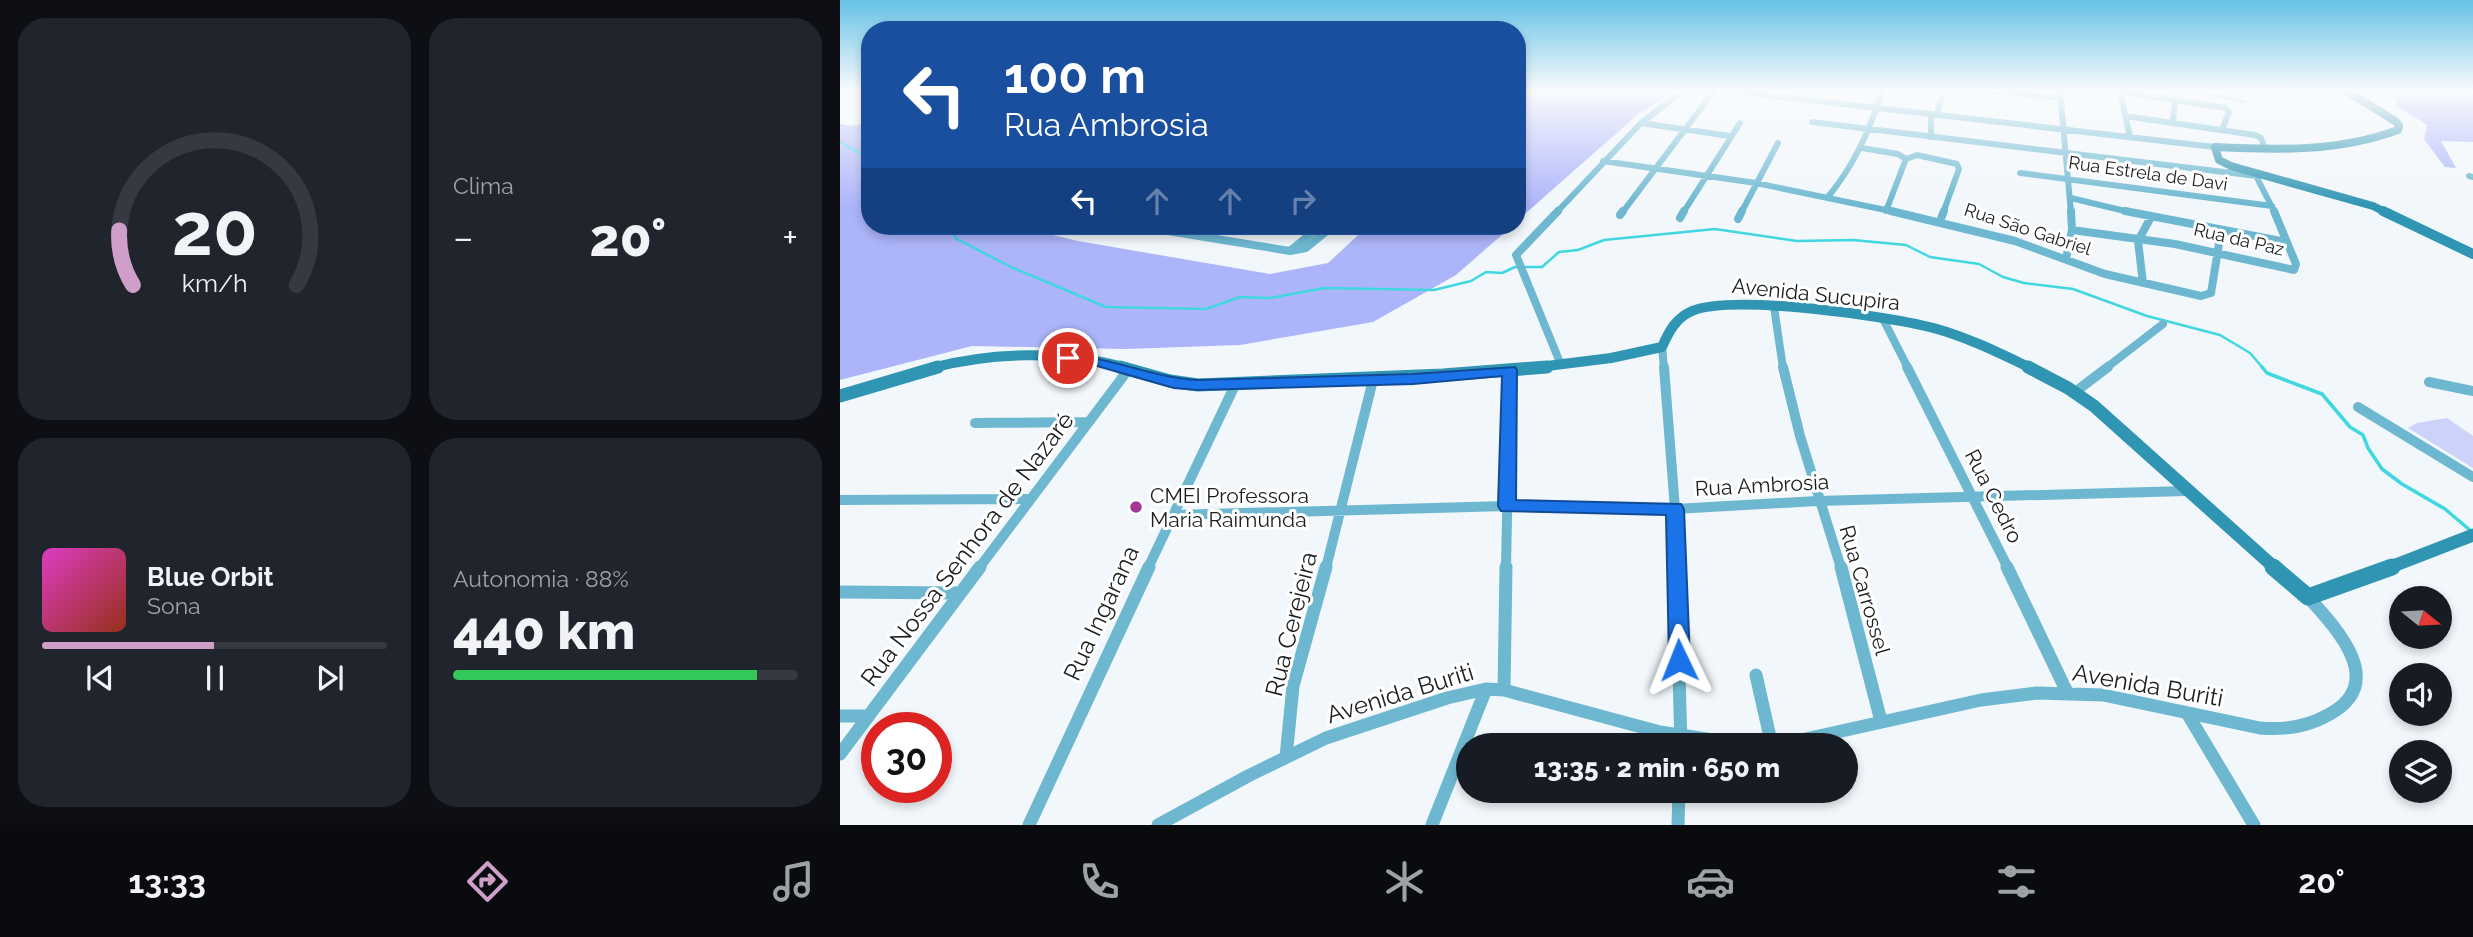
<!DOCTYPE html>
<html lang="pt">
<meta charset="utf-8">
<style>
:root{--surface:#171b24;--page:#20242c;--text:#f1f3f6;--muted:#9ea1a6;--line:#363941;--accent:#cf9ec9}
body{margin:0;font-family:Raleway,sans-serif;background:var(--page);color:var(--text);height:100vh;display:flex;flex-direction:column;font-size:26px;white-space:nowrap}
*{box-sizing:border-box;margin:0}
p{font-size:23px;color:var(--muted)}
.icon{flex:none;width:38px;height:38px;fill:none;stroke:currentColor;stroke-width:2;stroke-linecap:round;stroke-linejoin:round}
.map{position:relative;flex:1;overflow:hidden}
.sheet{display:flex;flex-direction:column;gap:18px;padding:18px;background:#0d0f14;width:840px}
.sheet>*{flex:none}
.hud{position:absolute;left:21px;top:21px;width:665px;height:214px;border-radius:28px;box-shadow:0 4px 10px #0003;background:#1a4fa0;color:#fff;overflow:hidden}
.needle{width:46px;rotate:108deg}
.tools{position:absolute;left:1549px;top:586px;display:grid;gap:14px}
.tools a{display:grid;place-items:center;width:63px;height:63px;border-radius:50%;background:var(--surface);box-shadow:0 4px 10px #0003;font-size:35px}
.speed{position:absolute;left:21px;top:712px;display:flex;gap:14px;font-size:35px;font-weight:700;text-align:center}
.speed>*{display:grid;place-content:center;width:91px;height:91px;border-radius:50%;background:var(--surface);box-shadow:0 4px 10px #0003;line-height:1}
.speed .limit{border:10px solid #d22;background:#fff;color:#111}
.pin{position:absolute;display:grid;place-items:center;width:60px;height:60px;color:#fff;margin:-30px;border:4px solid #fff;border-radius:50%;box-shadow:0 2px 7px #0007}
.me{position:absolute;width:77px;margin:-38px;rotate:358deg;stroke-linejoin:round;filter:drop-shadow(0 0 5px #0008)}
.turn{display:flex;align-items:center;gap:24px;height:147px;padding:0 28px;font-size:32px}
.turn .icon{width:91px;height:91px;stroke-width:2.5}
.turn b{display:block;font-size:49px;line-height:60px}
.lanes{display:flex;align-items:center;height:66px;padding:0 28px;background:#0003;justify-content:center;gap:35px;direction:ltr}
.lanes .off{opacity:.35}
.big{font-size:52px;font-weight:800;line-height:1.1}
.sheet .tile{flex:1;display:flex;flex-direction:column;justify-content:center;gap:10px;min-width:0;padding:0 24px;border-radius:28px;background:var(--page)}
.sheet .dial{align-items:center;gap:0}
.dial svg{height:182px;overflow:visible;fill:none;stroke:var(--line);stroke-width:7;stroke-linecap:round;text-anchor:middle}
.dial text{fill:var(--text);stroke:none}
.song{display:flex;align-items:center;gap:21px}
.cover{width:84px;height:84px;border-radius:10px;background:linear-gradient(135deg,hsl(310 70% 55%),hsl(10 70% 35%))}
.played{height:7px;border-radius:4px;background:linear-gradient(90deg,var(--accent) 50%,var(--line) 50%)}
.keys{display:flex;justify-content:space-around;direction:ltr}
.heat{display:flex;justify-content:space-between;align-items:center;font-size:38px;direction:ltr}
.charge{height:10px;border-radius:5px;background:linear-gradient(90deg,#34c759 88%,var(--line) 0)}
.sheet .tiles{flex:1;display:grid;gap:18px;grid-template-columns:repeat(2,1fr)}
.trip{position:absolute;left:616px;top:733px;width:402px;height:70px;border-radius:35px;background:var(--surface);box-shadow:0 4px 10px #0003;font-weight:800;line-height:70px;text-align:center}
.tabs{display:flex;height:112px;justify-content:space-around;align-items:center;background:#090b0e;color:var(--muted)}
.tabs .icon{width:49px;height:49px}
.tabs .on{color:var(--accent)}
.tabs b{font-size:32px;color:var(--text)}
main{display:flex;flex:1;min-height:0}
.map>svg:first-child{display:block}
</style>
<main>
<section class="sheet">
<div class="tiles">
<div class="tile dial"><svg viewBox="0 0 100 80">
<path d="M14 69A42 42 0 1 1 86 69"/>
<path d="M14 69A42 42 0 0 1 8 45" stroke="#cf9ec9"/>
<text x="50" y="56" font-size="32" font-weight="700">20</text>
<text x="50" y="72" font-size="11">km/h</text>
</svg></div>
<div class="tile"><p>Clima</p>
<div class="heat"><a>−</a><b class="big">20°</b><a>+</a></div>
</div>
<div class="tile">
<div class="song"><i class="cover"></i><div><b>Blue Orbit</b><p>Sona</p></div></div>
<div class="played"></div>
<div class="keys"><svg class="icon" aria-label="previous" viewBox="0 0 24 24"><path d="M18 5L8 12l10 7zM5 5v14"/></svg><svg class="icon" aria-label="pause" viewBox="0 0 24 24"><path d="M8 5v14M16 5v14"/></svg><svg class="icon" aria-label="next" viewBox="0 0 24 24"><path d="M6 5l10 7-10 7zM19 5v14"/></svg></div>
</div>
<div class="tile"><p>Autonomia · 88%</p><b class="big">440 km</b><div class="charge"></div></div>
</div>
</section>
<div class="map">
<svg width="1633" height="825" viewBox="0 0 1633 825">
<rect width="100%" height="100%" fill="#f2f7fb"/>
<path fill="#ccd2f9" d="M 1607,418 L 1633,436 L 1633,468 L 1568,428 L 1577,423 Z"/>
<path fill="#adb5fa" d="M 685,91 L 834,91 L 796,116 L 677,221 L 677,97 Z
M 1552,91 L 1633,91 L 1633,142 L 1601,141 L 1616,168 L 1605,167 L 1584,139 L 1587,125 L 1557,106 Z
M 30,123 L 30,226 L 175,226 L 238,241 L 430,274 L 488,263 L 528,226 L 672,226 L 616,275 L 533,322 L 400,345 L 285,349 L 132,346 L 0,380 L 0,124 L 9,126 Z"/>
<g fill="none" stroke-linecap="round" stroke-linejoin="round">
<path stroke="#40d7e1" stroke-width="2.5" d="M 1354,91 L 1405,102
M 0,142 L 30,159
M 107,226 L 117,239 L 171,267 L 266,307 L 366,309 L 400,297 L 430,298 L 485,288 L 594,290 L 631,281 L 646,272 L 662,273 L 675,267 L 702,267 L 719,252 L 738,250 L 764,240 L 875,229 L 957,241 L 1013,240 L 1066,245 L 1090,257 L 1139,264 L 1163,277 L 1184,283 L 1233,289 L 1307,316 L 1380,335 L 1410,353 L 1423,368"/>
<path stroke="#40d7e1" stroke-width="3.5" d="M 1422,367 L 1427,373 L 1482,394 L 1510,427 L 1523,435 L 1528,448 L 1542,469 L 1562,484 L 1605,509 L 1631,531"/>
<path stroke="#6db8d0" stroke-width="6" d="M 890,91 L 1375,147
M 1154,91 L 1219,98
M 1220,91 L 1231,213
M 1274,91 L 1386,108 L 1389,112 L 1382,130
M 1280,91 L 1290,137
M 1091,114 L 1091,137
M 1097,114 L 1103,91
M 1285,116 L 1415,135 L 1421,138 L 1425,149
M 972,122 L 1417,176
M 801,123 L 890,136
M 1333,123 L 1335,99
M 1022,148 L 1058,154 L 1066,159
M 1066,159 L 1077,155 L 1117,164 L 1119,169 L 1103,213
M 763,161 L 916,183 L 1060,213
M 1180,173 L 1432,206
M 1415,174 L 1435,213
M 1629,176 L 1633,177
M 987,198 C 1014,166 1030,131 1042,91
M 1231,198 L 1293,213
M 1046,211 L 1066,159
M 716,213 L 801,123 L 843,91
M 782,213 L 874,91
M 843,213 L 900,123
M 901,213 L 938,143"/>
<path stroke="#6db8d0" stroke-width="8" d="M 718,211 L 676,255 L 721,365
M 1051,211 L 1175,241 L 1265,274 L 1361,296 L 1371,293 L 1379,244 L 1376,229
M 1285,211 L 1446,242
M 780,215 L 783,211
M 840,218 L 844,211
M 898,219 L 902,211
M 1100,221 L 1104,211
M 297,226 L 450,251 L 466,248 L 493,226
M 1232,230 L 1335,244 L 1454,270 L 1456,264 L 1434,211
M 356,235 L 370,226
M 450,251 L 480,226
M 1226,259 L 1232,230 L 1231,211
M 1303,283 L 1298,241 L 1311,217
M 934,307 L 943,368
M 1043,319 L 1068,368
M 822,347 L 824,368
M 1266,368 L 1323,324"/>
<path stroke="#6db8d0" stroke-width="10" d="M 824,367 L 835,509 L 837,568
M 943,367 L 960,436 L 1001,568
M 1067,367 L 1168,568
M 1589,382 L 1633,391
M 1235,392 L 1268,367
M 1518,407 L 1633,477
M 135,423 L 248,422
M 0,500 L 190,499
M 333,515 L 667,506 L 835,509 L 977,501 L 1346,491
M 139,568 L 288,370
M 308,568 L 396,383
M 486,568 L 533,380
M 666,568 L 670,370"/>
<path stroke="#6db8d0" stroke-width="13" d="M 836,567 L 841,746
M 1001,567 L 1041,721
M 1167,567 L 1227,692
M 0,592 L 119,593
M 916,675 L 932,746
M 664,690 L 666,567
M 1347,713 L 1414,825
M 0,716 L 29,716
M 934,746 L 1141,700 L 1197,693 L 1263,695 L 1420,728 C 1443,730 1467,727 1488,715 C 1548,683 1498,630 1468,597
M 0,754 L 140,567
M 446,757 L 453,686 L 486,567
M 189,825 L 309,567
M 318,825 L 408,776 L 486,738 L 607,698 L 646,689 L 664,690 L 820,732 L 913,746
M 592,825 L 646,689
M 838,825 L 839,791"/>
<path stroke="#3095b2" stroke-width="8" d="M 1507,91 L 1555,121 L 1559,125 L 1558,130 C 1498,152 1438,150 1375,147 L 1379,160 L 1391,166 L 1533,206 L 1547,213"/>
<path stroke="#3095b2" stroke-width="10" d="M 1543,211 L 1633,254
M 91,368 C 153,352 224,350 286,368
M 691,368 L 771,358 L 822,347 C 829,331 836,318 852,311 C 893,294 1052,316 1097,329 C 1129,338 1161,354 1191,368"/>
<path stroke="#3095b2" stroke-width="13" d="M 280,367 L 330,381 L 358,385 L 603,375 L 707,367
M 1188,367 L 1228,388 L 1254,406 L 1435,568
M 0,396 L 98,367
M 1548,568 L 1633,535"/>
<path stroke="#3095b2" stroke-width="17" d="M 1433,567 L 1468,597 L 1552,567"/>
</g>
<linearGradient id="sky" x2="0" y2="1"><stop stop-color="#65c2e5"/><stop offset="0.44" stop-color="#f9fbfd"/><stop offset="1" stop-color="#f9fbfd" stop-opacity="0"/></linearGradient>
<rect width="1633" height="206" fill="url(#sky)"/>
<path fill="#1a73e8" stroke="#114b97" stroke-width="2" d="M 228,354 C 272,358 314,378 358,380 L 573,374 L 675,367 L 677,370 L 676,500 L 841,504 L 844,509 L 850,660 L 847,667 L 839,670 L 832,667 L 829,660 L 826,515 L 661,511 L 658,506 L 662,376 L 573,384 L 358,390 L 334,388 L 257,366 L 222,361 L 220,358 L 222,355 Z"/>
<circle fill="#a63693" stroke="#fff" stroke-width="2.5" cx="296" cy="507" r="7"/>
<g text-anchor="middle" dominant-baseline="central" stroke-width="6" stroke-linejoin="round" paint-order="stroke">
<g font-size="18" fill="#1c1e1f" stroke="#fff">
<text transform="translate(1308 173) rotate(8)">Rua Estrela de Davi</text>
<text transform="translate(1188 229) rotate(18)">Rua São Gabriel</text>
<text transform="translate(1399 239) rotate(13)">Rua da Paz</text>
</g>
<g font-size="21" fill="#1c1e1f" stroke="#fff">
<text transform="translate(976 294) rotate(6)">Avenida Sucupira</text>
<text transform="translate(922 485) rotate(-3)">Rua Ambrosia</text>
<text transform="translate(1154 496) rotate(63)">Rua Cedro</text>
<text transform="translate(1025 590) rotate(74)">Rua Carrossel</text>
</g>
<g font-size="21" fill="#1c1e1f" stroke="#fff" text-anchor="start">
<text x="310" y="495">CMEI Professora<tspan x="310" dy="24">Maria Raimunda</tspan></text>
</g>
<g font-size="24" fill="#1c1e1f" stroke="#fff">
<text transform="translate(127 549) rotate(-53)">Rua Nossa Senhora de Nazaré</text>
<text transform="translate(261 613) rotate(-65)">Rua Ingarana</text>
<text transform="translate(451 624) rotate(-76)">Rua Cerejeira</text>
<text transform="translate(1308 685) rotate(10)">Avenida Buriti</text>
<text transform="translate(560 693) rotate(-17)">Avenida Buriti</text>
</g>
</g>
</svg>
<div class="tools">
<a><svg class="needle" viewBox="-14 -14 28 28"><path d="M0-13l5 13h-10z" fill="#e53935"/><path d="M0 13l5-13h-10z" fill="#9ea1a6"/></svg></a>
<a><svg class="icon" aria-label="sound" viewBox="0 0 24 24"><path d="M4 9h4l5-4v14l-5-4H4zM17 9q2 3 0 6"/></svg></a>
<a><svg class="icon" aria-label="layers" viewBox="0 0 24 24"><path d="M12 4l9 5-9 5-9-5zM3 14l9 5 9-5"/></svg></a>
</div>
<div class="speed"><div class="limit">30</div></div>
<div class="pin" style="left:228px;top:358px;background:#d93025"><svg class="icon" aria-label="arrive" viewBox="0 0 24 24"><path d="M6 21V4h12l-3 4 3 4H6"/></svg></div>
<svg class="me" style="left:839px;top:660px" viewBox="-20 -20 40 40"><path d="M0-17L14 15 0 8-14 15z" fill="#1a73e8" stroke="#fff" stroke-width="4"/></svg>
<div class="trip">13:35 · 2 min · 650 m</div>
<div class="hud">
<div class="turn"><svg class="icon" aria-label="left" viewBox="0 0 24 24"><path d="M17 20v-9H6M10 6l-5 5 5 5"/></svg><div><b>100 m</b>Rua Ambrosia</div></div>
<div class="lanes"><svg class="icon" aria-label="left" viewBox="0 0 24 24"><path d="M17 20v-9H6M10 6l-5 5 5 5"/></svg><svg class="icon off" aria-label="ahead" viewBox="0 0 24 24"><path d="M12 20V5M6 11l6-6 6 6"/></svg><svg class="icon off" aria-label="ahead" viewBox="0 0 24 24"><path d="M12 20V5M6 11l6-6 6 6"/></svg><svg class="icon off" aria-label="right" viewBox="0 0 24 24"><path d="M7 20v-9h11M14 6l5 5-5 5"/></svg></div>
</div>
</div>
</main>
<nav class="tabs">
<b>13:33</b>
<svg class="icon on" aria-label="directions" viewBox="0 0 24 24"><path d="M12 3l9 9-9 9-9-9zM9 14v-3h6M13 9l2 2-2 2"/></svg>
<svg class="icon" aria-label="music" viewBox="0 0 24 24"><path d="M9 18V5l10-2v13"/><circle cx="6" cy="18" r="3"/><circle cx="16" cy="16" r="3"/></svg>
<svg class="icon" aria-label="phone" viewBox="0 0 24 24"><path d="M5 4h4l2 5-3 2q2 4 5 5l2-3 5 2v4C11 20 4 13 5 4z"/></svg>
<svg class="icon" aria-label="climate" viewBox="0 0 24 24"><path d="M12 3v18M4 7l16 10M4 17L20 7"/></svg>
<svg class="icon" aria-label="car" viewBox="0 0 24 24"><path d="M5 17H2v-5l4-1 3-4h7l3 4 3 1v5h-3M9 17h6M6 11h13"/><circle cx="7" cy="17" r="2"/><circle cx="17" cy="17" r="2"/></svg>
<svg class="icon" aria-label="filters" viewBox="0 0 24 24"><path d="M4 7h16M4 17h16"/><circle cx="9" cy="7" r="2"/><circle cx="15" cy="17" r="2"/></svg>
<b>20°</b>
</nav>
